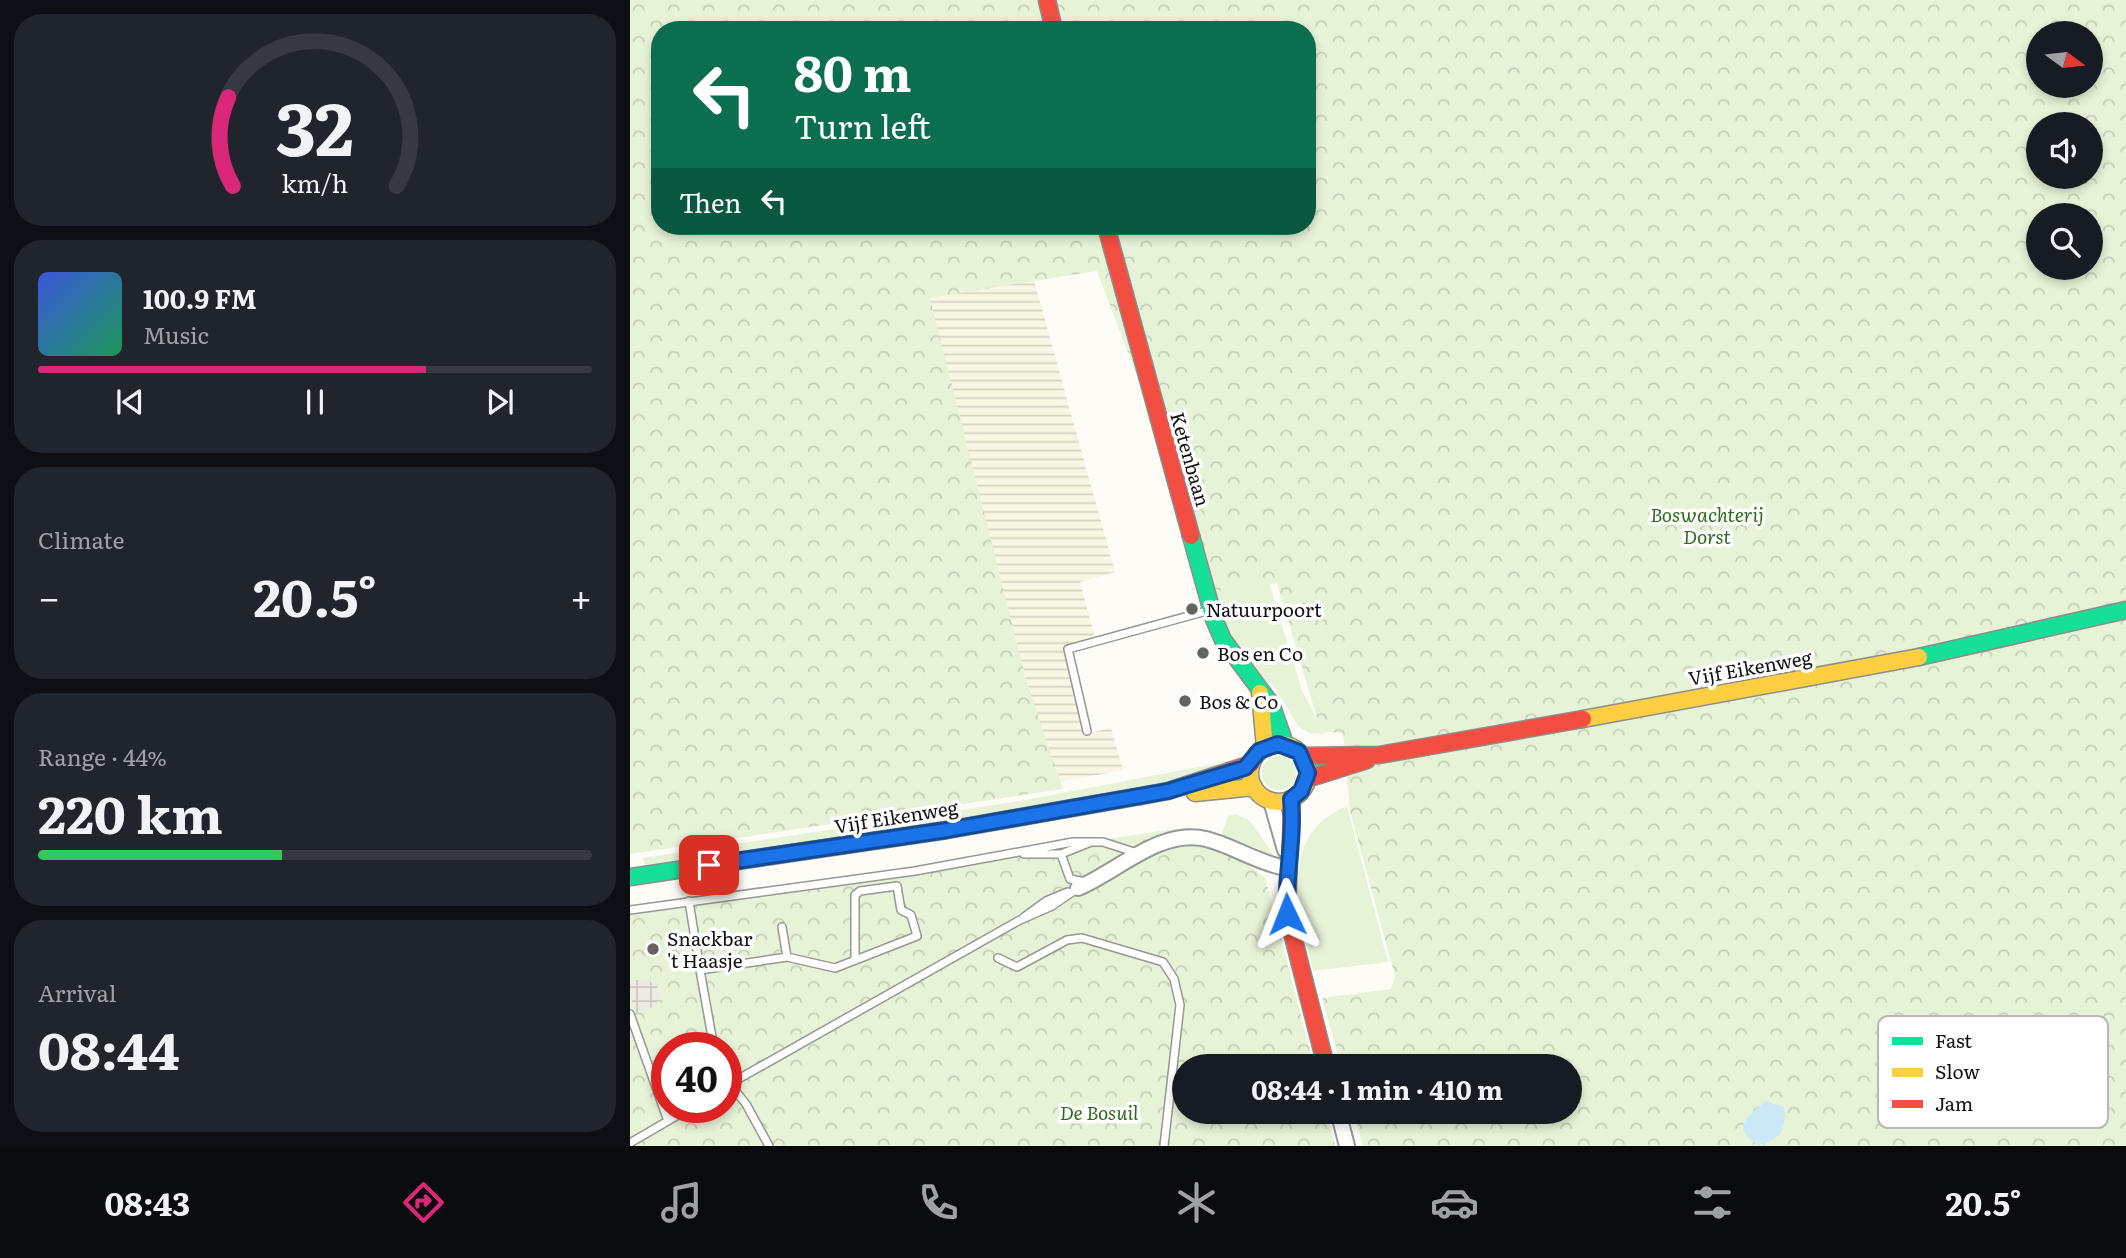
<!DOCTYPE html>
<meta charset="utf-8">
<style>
:root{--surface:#171b24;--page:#20242c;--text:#f1f3f6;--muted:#9ea1a6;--line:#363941;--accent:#db2777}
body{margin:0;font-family:Literata,serif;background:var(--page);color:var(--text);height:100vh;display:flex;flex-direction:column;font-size:26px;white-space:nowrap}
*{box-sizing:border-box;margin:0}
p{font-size:23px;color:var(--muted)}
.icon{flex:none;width:38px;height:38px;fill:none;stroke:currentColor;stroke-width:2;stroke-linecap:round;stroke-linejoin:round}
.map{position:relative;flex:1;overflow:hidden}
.drawer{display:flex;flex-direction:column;gap:14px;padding:14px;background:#0d0f14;width:630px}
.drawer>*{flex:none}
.banner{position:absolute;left:21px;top:21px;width:665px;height:214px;border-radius:28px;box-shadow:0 4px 10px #0003;background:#0b6e4f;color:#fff;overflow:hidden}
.needle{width:46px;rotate:105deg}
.fabs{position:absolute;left:1396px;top:21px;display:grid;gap:14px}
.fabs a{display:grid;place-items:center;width:77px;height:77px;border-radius:50%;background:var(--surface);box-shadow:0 4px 10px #0003;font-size:35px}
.speed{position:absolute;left:21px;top:1032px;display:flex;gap:14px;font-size:35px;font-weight:700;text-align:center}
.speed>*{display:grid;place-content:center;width:91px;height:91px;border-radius:50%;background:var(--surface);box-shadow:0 4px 10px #0003;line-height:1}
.speed .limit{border:10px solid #d22;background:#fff;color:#111}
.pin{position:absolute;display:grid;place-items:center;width:60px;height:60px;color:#fff;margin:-30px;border-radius:14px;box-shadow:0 4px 10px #0006}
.me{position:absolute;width:77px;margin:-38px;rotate:358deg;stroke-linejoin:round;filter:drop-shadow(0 0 5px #0008)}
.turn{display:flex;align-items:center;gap:24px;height:147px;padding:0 28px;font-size:32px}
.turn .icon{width:91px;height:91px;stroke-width:2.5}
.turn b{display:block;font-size:49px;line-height:60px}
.then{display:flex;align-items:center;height:66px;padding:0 28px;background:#0003;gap:14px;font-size:26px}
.big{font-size:52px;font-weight:700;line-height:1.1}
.drawer .tile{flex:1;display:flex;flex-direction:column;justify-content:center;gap:10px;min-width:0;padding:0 24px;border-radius:28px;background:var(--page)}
.drawer .dial{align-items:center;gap:0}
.dial svg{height:182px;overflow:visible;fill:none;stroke:var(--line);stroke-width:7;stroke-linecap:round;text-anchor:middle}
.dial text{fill:var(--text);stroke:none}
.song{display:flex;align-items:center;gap:21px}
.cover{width:84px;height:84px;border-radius:10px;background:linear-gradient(135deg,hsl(230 70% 55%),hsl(150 70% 35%))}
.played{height:7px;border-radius:4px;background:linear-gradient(90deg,var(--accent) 70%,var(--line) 70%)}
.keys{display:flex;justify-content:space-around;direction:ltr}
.heat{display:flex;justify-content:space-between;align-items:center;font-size:38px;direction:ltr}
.charge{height:10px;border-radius:5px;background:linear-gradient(90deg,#34c759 44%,var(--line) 0)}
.trip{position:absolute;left:542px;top:1054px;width:410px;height:70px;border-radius:35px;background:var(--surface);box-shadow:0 4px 10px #0003;font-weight:700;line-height:70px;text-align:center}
.tab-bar{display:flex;height:112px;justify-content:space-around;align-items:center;background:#090b0e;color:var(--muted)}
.tab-bar .icon{width:49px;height:49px}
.tab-bar .selected{color:var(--accent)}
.tab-bar b{font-size:32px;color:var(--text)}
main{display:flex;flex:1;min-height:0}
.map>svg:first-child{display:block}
</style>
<main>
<section class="drawer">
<div class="tile dial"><svg viewBox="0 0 100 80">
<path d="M14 69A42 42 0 1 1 86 69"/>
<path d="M14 69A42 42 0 0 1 12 30" stroke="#db2777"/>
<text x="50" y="56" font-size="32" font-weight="700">32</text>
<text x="50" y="72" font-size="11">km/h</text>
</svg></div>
<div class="tile">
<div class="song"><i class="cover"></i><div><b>100.9 FM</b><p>Music</p></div></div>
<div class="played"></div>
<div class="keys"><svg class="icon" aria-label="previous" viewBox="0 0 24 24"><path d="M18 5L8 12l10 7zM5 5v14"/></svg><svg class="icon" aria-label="pause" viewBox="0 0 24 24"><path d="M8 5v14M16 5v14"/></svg><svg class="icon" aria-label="next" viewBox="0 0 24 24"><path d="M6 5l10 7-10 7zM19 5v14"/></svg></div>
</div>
<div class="tile"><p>Climate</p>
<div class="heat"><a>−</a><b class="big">20.5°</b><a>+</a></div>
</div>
<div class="tile"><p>Range · 44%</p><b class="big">220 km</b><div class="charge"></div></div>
<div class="tile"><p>Arrival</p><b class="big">08:44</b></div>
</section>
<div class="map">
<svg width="1496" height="1146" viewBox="0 0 1496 1146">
<defs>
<pattern id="farmland-rules" width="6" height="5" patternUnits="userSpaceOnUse" patternTransform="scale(1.75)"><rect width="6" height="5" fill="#f9f7e4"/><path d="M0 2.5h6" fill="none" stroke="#d4d3c3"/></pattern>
<pattern id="park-crowns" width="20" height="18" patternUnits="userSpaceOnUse" patternTransform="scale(1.75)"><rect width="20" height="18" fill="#e7f3d7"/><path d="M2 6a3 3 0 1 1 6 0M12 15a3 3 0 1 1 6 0" fill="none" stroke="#c5cfb8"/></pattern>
<pattern id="plaza-grid" width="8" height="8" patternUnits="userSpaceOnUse" patternTransform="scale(1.75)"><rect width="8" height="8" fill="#edebe2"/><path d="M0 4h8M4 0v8" fill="none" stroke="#cac8c1"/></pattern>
</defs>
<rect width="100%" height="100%" fill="#fdfcf7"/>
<path fill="url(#farmland-rules)" d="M 403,277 L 485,572 L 450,582 L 465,638 L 434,647 L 455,734 L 481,728 L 493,770 L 424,783 L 293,294 Z"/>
<path fill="#e7f3d7" d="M 577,566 L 637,576 L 672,691 L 695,734 L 680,733 L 669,727 L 642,684 L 624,673 L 597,634 Z
M632 773a17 17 0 1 1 34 0a17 17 0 1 1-34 0Z
M 584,764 L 586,772 L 520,788 L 16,868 L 13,858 L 396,800 Z
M 717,806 L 758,962 L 683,971 C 670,912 645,836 717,806 Z
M 606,814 L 620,821 L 643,854 L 639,857 L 590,839 L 598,816 Z"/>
<path fill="url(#park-crowns)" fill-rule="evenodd" d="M 0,0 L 1496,0 L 1496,1146 L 733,1146 L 723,1111 L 940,1111 L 940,1066 L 711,1066 L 692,998 L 761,989 L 765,976 L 720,811 L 713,733 L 691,732 L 647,583 L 578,592 L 543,472 L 467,271 L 300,298 L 397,683 L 433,789 L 0,854 ZM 30,30 L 677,30 L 677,226 L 30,226 ZM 1409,33 L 1461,33 L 1461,86 L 1409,86 ZM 1409,124 L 1461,124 L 1461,177 L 1409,177 ZM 1409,215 L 1461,215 L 1461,268 L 1409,268 Z
M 558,827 L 635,877 L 684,1066 L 555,1066 L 555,1111 L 696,1111 L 705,1146 L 0,1146 L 0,909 ZM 37,1048 L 96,1048 L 96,1108 L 37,1108 Z"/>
<path fill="url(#plaza-grid)" d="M 20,978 L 21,983 L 26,982 L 32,1000 L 27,1002 L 28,1005 L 6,1013 L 0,995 L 0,981 Z"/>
<path fill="#cde8f7" d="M 1136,1101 L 1154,1107 C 1157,1129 1150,1141 1128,1145 C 1098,1127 1120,1115 1136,1101 Z"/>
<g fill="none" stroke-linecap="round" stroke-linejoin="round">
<defs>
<path id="lane" d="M 457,731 L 438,649 L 580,610
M 394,854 L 431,854 L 440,879 L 455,882
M 431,854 L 461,842
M 59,901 L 70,970
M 0,910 L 285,871 L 443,842 L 473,842 L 507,853
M 394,917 L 416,901 L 438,892
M 152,927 L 157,957
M 368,958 L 387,967 L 437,940 L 452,938 L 533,962 L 544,979 L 550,1005 L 534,1146
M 0,1014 L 38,1121
M 84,1048 L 70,970 L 157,957 L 205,968 L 287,936 L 281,915 L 271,910 L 267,886 L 230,891 L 225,895 L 225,959
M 96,1079 L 116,1104 L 139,1146
M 96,1086 L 388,921 L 422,906 L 448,888
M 0,1143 L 60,1108"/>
<path id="street" d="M 641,801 L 655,850
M 448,888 C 487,872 530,828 576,839 C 604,846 627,863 656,868
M 708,1111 L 717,1146"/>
<path id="fast" d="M 561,536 L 584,619 L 593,640 L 641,704 L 655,744
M 1289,657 L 1496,610
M 0,877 L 317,830 L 511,796"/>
<path id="slow" d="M 630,693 L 635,747
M 953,719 L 1289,657
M620 773a29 29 0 1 1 58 0a29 29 0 1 1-58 0Z
M 565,793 L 624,787"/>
<path id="jam" d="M 417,0 L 424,30
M 476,226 L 561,536
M 672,756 L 749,755 L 953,719
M 677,779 L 737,760
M 511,796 L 538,791 L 621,764
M 661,799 L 657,913 L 696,1066"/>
</defs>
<use href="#lane" stroke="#979795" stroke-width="10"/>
<use href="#street" stroke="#979795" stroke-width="18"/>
<use href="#fast" stroke="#8e8d8b" stroke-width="19"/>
<use href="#slow" stroke="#8e8d8b" stroke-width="19"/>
<use href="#jam" stroke="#8e8d8b" stroke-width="19"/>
<use href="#lane" stroke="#fffffe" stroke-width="7"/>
<use href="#street" stroke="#fffffe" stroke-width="14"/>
<use href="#fast" stroke="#16e098" stroke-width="16"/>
<use href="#slow" stroke="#ffcf43" stroke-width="16"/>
<use href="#jam" stroke="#f24e42" stroke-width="16"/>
</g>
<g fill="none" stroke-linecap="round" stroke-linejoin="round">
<defs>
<path id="route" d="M 79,865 L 317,830 L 538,791 L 615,768 L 629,751 L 648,744 L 669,752 L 678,773 L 671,791 L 661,799 C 665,837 655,875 657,914"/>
</defs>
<use href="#route" stroke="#114b97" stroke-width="18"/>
<use href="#route" stroke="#1a73e8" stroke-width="12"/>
</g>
<g fill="#646362" stroke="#fff" stroke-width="2.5">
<circle cx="562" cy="609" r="7"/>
<circle cx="573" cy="653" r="7"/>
<circle cx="555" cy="701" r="7"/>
<circle cx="23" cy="949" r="7"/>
</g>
<g text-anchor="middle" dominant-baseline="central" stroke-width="7" stroke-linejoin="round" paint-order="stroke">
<g font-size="19" fill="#111" stroke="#fff">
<text transform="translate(561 459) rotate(74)">Ketenbaan</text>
<text transform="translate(1120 667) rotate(-10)">Vijf Eikenweg</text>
<text transform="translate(266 816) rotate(-9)">Vijf Eikenweg</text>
</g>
<g font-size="19" font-style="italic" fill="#2f6b1f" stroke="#fff">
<text x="1077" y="514">Boswachterij<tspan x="1077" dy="22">Dorst</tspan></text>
<text x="469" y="1112">De Bosuil</text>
</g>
<g font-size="19" fill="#111" stroke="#fff" text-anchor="start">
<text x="576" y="609">Natuurpoort</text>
<text x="587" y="653">Bos en Co</text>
<text x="569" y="701">Bos &amp; Co</text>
<text x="37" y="938">Snackbar<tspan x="37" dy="22">'t Haasje</tspan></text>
</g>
</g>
<rect x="1248" y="1016" width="230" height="112" rx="10" fill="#fff" stroke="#b8b8b8" stroke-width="2"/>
<rect x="1262" y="1037" width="31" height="8" fill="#16e098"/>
<rect x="1262" y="1068" width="31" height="9" fill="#ffcf43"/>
<rect x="1262" y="1100" width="31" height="8" fill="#f24e42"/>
<g font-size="19" fill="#111">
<text x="1305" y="1048">Fast</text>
<text x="1305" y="1079">Slow</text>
<text x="1305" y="1111">Jam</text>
</g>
</svg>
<div class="fabs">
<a><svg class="needle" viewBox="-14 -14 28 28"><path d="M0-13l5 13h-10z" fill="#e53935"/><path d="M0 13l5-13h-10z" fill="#9ea1a6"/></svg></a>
<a><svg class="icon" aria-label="sound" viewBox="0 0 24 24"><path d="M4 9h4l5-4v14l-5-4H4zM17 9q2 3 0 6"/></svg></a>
<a><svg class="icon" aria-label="search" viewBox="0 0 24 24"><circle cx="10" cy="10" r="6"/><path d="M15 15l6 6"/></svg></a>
</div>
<div class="speed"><div class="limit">40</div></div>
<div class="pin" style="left:79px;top:865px;background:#d93025"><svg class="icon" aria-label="arrive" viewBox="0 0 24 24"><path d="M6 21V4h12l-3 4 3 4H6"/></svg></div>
<svg class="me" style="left:657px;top:914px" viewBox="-20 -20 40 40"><path d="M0-17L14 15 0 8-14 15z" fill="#1a73e8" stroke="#fff" stroke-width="4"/></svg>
<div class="trip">08:44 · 1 min · 410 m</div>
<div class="banner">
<div class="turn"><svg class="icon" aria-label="left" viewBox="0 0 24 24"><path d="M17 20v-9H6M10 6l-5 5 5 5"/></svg><div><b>80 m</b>Turn left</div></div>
<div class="then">Then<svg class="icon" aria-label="left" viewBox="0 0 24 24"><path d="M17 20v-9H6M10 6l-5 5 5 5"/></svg></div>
</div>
</div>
</main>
<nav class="tab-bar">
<b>08:43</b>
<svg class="icon selected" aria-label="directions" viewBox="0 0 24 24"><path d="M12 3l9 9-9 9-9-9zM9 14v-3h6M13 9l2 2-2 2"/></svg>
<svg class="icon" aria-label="music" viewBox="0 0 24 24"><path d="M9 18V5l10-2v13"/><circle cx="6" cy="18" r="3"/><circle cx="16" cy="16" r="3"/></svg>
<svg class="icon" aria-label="phone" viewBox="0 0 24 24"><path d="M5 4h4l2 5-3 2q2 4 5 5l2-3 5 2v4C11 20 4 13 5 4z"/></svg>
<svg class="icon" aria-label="climate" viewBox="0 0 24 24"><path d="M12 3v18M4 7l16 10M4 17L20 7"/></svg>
<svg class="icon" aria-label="car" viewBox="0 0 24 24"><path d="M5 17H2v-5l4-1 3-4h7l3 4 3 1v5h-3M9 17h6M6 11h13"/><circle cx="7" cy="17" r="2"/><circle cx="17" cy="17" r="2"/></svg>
<svg class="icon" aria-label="filters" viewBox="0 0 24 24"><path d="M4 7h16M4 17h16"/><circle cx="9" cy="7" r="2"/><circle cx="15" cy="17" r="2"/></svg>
<b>20.5°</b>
</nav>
